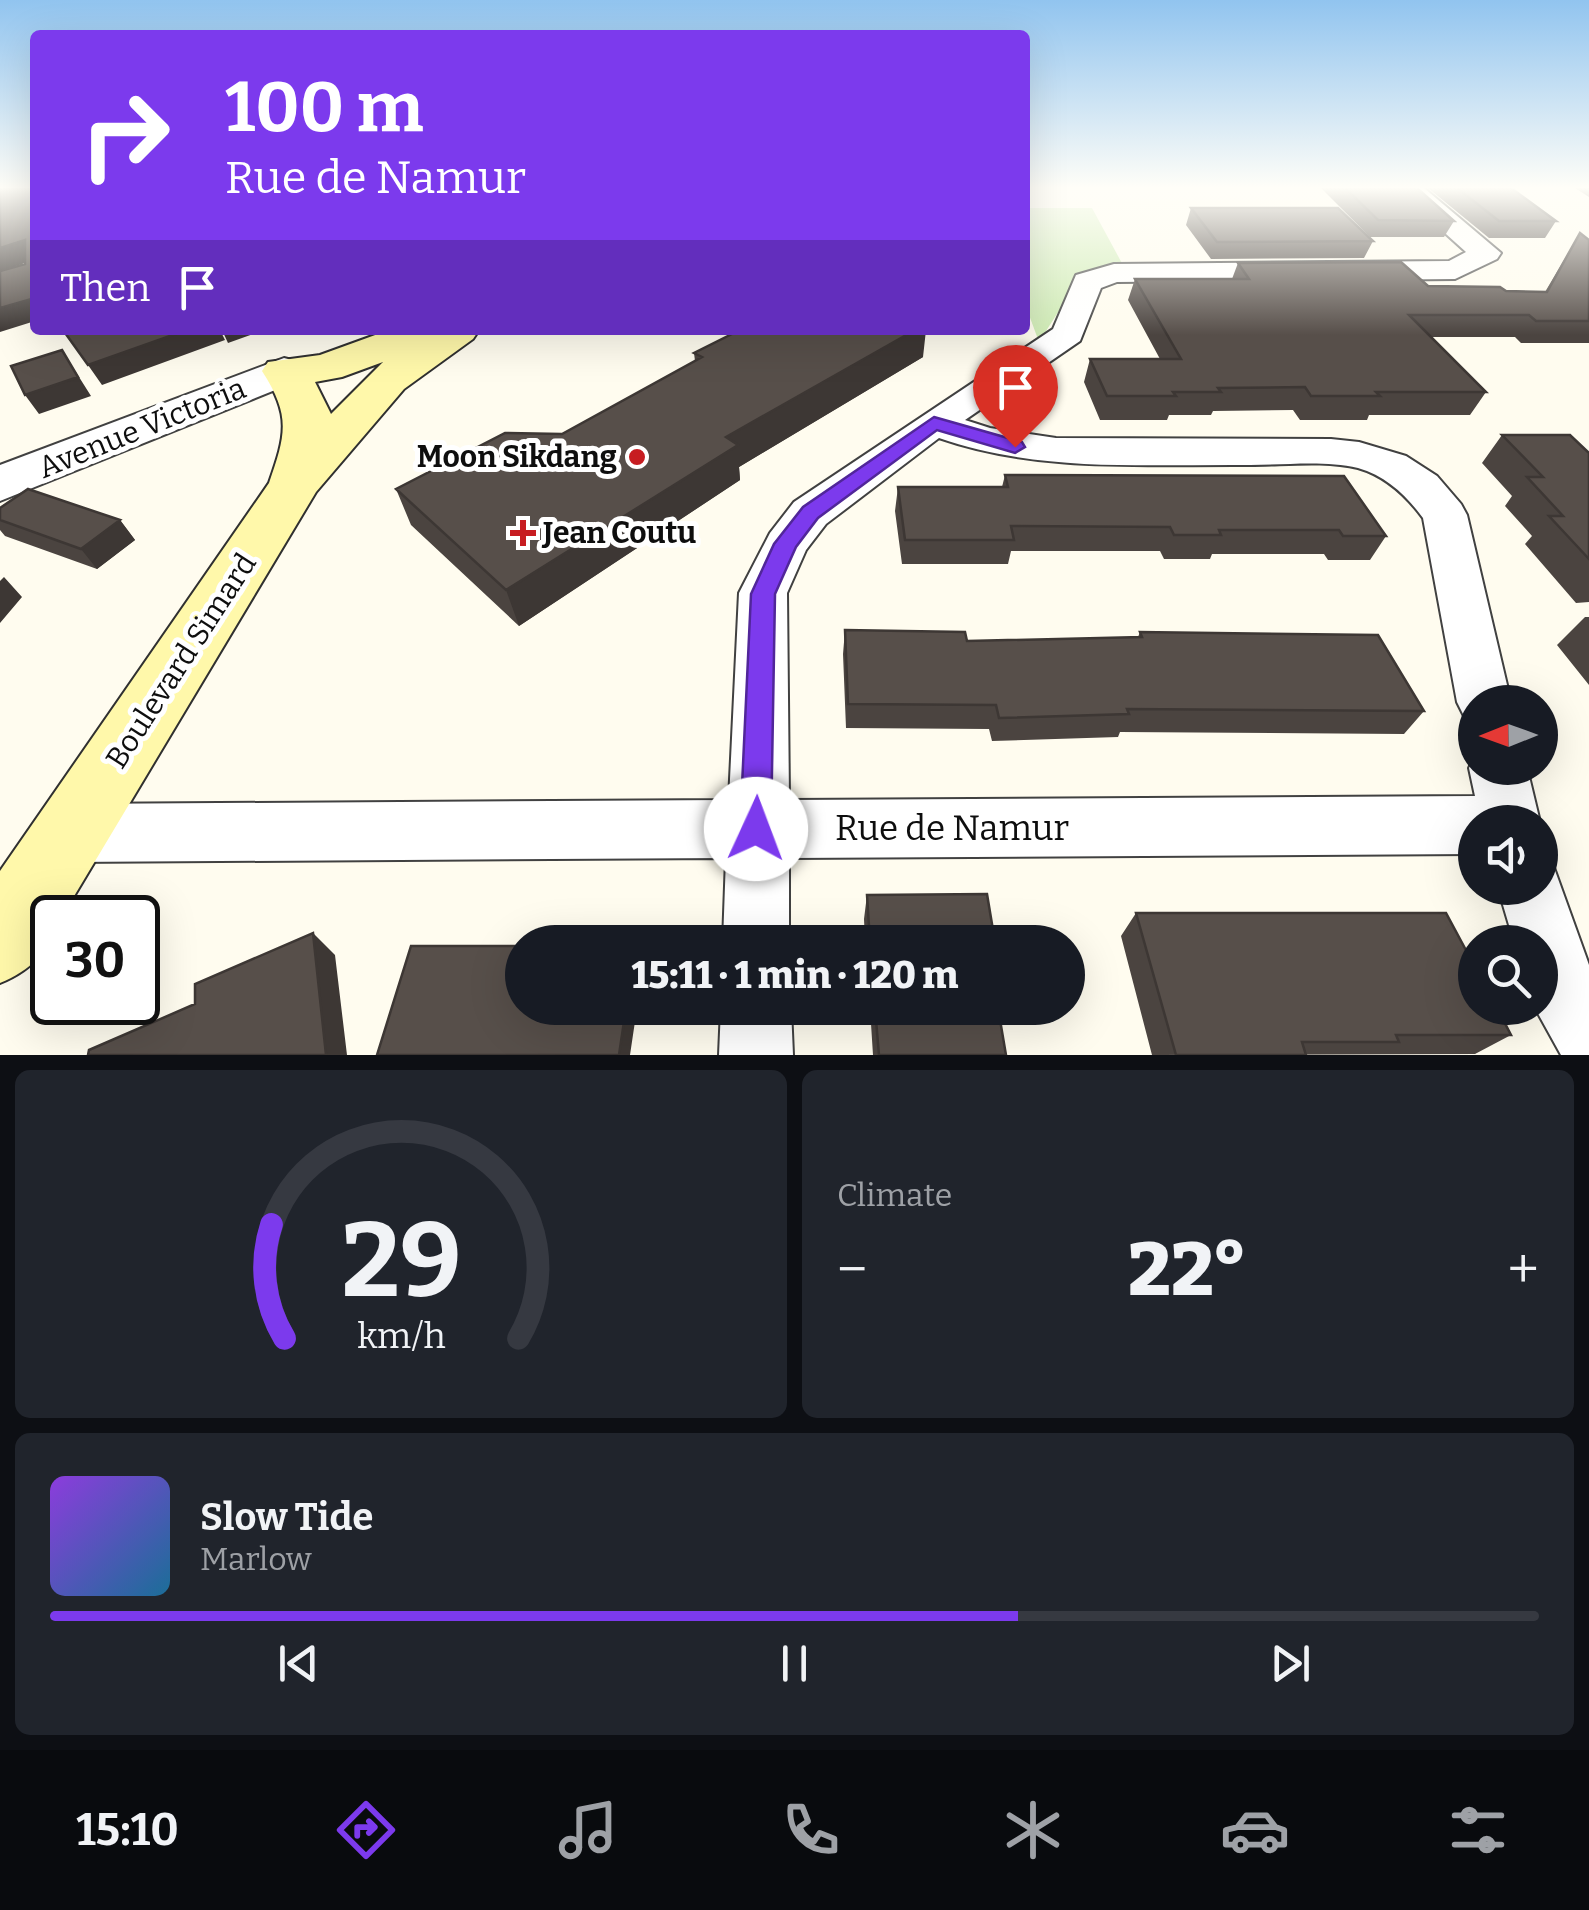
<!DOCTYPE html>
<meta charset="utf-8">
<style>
:root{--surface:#171b24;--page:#20242c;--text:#f1f3f6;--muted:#9ea1a6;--line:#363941;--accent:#7c3aed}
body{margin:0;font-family:Bitter,serif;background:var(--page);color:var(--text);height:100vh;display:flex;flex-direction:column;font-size:38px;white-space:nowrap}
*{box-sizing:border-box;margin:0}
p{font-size:32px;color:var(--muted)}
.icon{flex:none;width:55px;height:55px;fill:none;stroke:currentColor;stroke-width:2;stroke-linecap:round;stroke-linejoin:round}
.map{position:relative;height:1055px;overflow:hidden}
.panel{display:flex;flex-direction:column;gap:15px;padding:15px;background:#0d0f14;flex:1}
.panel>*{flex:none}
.top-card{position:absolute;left:30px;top:30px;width:1000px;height:305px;border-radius:10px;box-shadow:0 10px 40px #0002;background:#7c3aed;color:#fff;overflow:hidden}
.needle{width:65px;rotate:269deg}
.buttons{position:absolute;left:1458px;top:685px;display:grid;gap:20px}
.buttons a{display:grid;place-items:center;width:100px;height:100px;border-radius:50%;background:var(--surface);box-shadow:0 10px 40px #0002;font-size:50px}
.speed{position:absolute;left:30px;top:895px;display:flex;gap:20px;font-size:50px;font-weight:700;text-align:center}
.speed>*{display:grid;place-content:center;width:130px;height:130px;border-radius:50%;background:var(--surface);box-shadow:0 10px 40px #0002;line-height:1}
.speed .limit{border:5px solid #111;border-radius:15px;background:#fff;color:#111}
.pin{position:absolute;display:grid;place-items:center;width:85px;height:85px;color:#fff;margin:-102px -42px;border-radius:50% 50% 50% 0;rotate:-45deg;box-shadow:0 0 10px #0007}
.pin .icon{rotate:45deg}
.me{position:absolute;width:110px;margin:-55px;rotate:2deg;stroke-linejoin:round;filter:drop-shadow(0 0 8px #0008)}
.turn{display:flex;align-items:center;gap:35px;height:210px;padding:0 30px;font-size:45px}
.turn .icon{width:130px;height:130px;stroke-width:2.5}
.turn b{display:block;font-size:70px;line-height:85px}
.then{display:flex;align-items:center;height:95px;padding:0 30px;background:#0003;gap:20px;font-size:38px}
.big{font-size:75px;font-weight:800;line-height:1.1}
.panel .widget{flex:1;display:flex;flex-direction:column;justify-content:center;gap:15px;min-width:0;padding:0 35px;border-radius:15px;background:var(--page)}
.panel .dial{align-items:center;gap:0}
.dial svg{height:260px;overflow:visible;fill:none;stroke:var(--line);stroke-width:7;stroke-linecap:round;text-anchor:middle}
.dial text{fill:var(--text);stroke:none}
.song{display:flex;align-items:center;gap:30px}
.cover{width:120px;height:120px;border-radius:15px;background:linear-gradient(135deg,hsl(270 70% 55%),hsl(200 70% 35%))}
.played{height:10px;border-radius:5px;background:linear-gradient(90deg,var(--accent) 65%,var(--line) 65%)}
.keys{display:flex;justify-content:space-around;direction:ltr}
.heat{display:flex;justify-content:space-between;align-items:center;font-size:55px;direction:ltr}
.panel .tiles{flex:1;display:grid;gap:15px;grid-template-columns:1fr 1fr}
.widget:last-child{grid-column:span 2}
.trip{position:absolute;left:505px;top:925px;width:580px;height:100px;border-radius:50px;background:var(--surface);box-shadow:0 10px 40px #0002;font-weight:800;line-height:100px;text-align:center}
.tab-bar{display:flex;height:160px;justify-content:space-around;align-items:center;background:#090b0e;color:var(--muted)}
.tab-bar .icon{width:70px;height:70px}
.tab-bar .selected{color:var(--accent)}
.tab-bar b{font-size:45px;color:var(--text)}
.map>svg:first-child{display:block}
</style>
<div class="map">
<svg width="1589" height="1055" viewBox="0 0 1589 1055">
<rect width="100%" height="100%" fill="#fffcef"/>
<path fill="#d0ecb6" d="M 1025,208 L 1092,208 L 1124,267 L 1078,281 L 1039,342 L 1025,304 Z"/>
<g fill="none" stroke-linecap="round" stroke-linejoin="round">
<defs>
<path id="minor" d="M 1395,188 L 1424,188 L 1501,253 L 1497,259 L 1455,279 L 1117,282 L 1101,288 L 1080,341 L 965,420 L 990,428 L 1056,438 L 1331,439 L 1359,442 L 1406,456 L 1437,476 L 1461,504 L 1467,515 L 1511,702 L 1475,702 L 1475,722 L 1465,718 L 1457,702 L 1423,518 C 1406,495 1386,476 1358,468 C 1324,460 1285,465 1250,465 C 1146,464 1040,473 939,438 L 826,524 L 806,550 L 787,593 L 789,800 L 1475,796 L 1469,768 L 1475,755 L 1475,768 L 1527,768 L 1540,822 L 1540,823 L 1475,822 L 1475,854 L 789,858 L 789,942 L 723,942 L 726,858 L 70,862 L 48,854 L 39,833 L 48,812 L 70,804 L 729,800 L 739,593 L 770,533 L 794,502 L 1053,329 L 1076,275 L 1114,264 L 1449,261 L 1466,252 Z
M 1540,860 L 1553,865 L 1589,965 L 1589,1055 L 1561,1055 L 1535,1008 L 1540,1008 L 1540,942 L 1514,942 L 1498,888 L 1540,888 Z
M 721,1008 L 791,1008 L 793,1055 L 719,1055 Z"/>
<path id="tertiary" d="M 284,358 L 300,362 L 306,371 L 300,380 L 0,501 L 0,465 Z"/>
<path id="secondary" d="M 389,330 L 479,330 L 473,339 L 404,389 L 316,492 L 61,918 L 52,918 C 52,952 29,971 0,983 L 0,871 L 269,483 C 286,434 291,416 262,371 L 268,362 L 320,355 ZM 383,362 L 331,414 L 315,382 L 342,377 Z"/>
</defs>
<use href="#minor" stroke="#414141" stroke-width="4"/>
<use href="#tertiary" stroke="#414141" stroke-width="4"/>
<use href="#secondary" stroke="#303030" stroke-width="4"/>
<use href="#minor" fill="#fff" fill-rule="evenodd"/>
<use href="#tertiary" fill="#fff" fill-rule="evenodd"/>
<use href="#secondary" fill="#fff8aa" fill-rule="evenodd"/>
</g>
<path fill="#4b4440" d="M 1321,188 L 1417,188 L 1454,221 L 1444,237 L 1370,237 Z
M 1428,188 L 1511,188 L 1556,221 L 1545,238 L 1489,238 Z
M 1575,188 L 1589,188 L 1589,197 Z
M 1191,208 L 1373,241 L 1364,258 L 1211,259 L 1186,225 Z
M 1580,233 L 1589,240 L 1589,343 L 1521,343 L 1515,337 L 1431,337 L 1486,392 L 1470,415 L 1369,415 L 1367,420 L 1300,420 L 1293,410 L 1213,411 L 1211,415 L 1169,415 L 1167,420 L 1100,420 L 1084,382 L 1090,359 L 1160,359 L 1128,300 L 1135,279 L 1232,279 L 1238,263 L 1428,286 L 1506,291 L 1545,292 Z
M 694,353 L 923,357 L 739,467 L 740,480 L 519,626 L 411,525 L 396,489 L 562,434 L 695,361 Z
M 1502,435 L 1589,453 L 1589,602 L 1576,603 L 1525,544 L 1532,536 L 1505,506 L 1512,496 L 1482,463 Z
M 1005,475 L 1386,536 L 1370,560 L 1328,560 L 1324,554 L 1212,554 L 1210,559 L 1164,559 L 1160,551 L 1011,551 L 1008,564 L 902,564 L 895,511 L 898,487 L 1002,487 Z
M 0,508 L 120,520 L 135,540 L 97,569 L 5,536 L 0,530 Z
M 1585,617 L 1589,617 L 1589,685 L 1557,645 Z
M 845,630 L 967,641 L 1138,637 L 1140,632 L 1424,711 L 1404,734 L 1120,732 L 1118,737 L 992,741 L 989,729 L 846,728 L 843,654 Z
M 867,895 L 995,942 L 865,942 L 864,919 Z
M 1136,913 L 1511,1035 L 1475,1054 L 1152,1055 L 1121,936 Z
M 870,1008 L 998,1008 L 1006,1055 L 873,1055 Z"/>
<path fill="#3d3734" d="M 25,240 L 35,260 L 0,271 L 0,248 Z
M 35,298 L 35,321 L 0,332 L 0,308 Z
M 187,330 L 220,330 L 225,340 L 102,385 L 88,365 Z
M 222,330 L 264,330 L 228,343 Z
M 915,330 L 926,330 L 923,357 L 739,467 L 740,480 L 519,626 L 506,590 L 726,437 Z
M 62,350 L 91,396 L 39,414 L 25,395 Z
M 120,520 L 135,540 L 97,569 L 81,549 Z
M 4,577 L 22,597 L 0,623 L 0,581 Z
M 313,933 L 335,955 L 347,1055 L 326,1055 Z
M 626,1008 L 637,1008 L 630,1055 L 619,1055 Z"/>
<path fill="#574f4a" stroke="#3d3734" stroke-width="2.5" d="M 0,188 L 35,188 L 35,298 L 0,308 L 0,271 L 25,264 L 25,240 L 0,248 Z
M 1345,188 L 1417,188 L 1454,221 L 1378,220 Z
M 1457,188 L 1511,188 L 1556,221 L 1499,221 Z
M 1191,208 L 1338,208 L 1373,241 L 1217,242 Z
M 1580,233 L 1589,240 L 1589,321 L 1536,321 L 1529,315 L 1409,315 L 1486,392 L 1376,392 L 1380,396 L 1311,396 L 1305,387 L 1218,388 L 1221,392 L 1173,392 L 1176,396 L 1107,396 L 1090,359 L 1181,359 L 1135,279 L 1249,279 L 1238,263 L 1401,262 L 1428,286 L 1500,287 L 1506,291 L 1547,292 Z
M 63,330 L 187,330 L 88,365 Z
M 740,330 L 915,330 L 726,437 L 738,445 L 506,590 L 396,489 L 505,433 L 562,434 L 702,357 L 694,353 Z
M 62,350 L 78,377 L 25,395 L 11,366 Z
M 1502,435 L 1570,435 L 1589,453 L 1589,559 L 1549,516 L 1563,516 L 1527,477 L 1543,477 Z
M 1005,475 L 1344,476 L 1386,536 L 1343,536 L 1339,530 L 1219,530 L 1221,535 L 1174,535 L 1170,527 L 1011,526 L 1014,540 L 905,540 L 898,487 L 1008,487 Z
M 28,489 L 120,520 L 81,549 L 0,520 L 0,508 Z
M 845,630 L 965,632 L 967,641 L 1142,637 L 1140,632 L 1378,635 L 1424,711 L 1127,709 L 1129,714 L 999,718 L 996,705 L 848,704 Z
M 987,894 L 995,942 L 870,942 L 867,895 Z
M 1136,913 L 1446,913 L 1475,967 L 1475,1008 L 1497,1008 L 1511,1035 L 1396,1035 L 1399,1042 L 1302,1042 L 1306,1055 L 1176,1055 Z
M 313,933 L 326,1055 L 88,1055 L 89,1050 L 195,1004 L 195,984 Z
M 411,946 L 522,946 L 522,1008 L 626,1008 L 619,1055 L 377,1055 Z
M 875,1008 L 998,1008 L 1006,1055 L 879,1055 Z"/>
<linearGradient id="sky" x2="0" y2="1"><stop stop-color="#91c4ef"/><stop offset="0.56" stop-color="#fffef8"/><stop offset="1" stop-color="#fffef8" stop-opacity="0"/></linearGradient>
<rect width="1589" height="335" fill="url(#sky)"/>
<path fill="#7c3aed" stroke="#51269a" stroke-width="2.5" d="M 934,417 L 1022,442 L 1025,447 L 1015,453 L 937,430 L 818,518 L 796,547 L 775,594 L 771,829 L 767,840 L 756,844 L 745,840 L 740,829 L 751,594 L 774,544 L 803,507 Z"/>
<g fill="#c71d21" stroke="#fff" stroke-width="4">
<circle cx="637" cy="457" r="10"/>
<path d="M518 518h10v10h10v10h-10v10h-10v-10h-10v-10h10z"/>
</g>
<g text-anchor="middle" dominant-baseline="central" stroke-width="10" stroke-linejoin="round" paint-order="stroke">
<g font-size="30" fill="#0e0e0e" stroke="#fff">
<text transform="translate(142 428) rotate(-22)">Avenue Victoria</text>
<text transform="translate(181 661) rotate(-57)">Boulevard Simard</text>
</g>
<g font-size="30" font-weight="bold" fill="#0e0e0e" stroke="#fff" text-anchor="end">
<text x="617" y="457">Moon Sikdang</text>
<text x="543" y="533" text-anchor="start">Jean Coutu</text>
</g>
<g font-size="35" fill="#0e0e0e" stroke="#fff">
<text x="952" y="828">Rue de Namur</text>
</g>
</g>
</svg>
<div class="buttons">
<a><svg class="needle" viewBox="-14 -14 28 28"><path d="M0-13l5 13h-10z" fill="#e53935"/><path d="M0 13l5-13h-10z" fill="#9ea1a6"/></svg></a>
<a><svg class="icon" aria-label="sound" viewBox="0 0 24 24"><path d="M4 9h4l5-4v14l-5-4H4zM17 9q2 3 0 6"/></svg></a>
<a><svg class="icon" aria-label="search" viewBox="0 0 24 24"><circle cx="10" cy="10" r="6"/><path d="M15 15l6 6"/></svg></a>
</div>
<div class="speed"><div class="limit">30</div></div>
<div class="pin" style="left:1015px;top:447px;background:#d93025"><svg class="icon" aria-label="arrive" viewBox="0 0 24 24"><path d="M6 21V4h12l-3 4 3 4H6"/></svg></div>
<svg class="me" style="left:756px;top:829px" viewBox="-20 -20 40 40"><circle r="19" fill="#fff"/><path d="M0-13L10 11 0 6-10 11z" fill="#7c3aed"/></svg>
<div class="trip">15:11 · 1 min · 120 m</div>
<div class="top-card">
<div class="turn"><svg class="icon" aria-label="right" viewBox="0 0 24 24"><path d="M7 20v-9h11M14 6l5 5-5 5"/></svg><div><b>100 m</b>Rue de Namur</div></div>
<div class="then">Then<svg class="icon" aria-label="arrive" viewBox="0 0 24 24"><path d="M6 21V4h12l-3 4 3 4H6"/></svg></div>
</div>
</div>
<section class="panel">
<div class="tiles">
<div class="widget dial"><svg viewBox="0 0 100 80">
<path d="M14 69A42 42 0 1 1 86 69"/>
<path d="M14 69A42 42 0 0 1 10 34" stroke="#7c3aed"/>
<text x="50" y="56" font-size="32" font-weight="700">29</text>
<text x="50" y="72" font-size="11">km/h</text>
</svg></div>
<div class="widget"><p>Climate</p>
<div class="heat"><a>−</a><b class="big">22°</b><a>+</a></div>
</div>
<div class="widget">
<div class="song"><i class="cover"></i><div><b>Slow Tide</b><p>Marlow</p></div></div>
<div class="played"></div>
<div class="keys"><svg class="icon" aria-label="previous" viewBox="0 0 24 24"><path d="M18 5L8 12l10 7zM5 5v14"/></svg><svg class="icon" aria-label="pause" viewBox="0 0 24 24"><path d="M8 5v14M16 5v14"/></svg><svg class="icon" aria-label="next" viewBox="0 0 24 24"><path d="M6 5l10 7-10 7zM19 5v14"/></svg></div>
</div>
</div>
</section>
<nav class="tab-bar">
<b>15:10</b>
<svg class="icon selected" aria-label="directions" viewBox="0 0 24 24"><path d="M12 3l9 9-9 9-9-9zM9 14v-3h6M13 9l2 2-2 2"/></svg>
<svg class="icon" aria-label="music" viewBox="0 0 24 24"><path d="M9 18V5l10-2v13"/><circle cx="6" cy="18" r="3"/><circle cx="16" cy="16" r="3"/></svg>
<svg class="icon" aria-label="phone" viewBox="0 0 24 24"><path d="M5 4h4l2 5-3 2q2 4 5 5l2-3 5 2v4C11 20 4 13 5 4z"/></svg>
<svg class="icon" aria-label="climate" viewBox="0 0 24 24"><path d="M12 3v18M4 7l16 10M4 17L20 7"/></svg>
<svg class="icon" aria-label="car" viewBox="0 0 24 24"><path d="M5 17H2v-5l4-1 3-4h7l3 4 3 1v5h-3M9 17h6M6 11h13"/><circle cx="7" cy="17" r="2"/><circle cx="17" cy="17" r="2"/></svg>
<svg class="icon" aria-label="filters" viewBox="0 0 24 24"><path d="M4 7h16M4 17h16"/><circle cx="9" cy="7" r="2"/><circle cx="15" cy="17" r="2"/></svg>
</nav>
